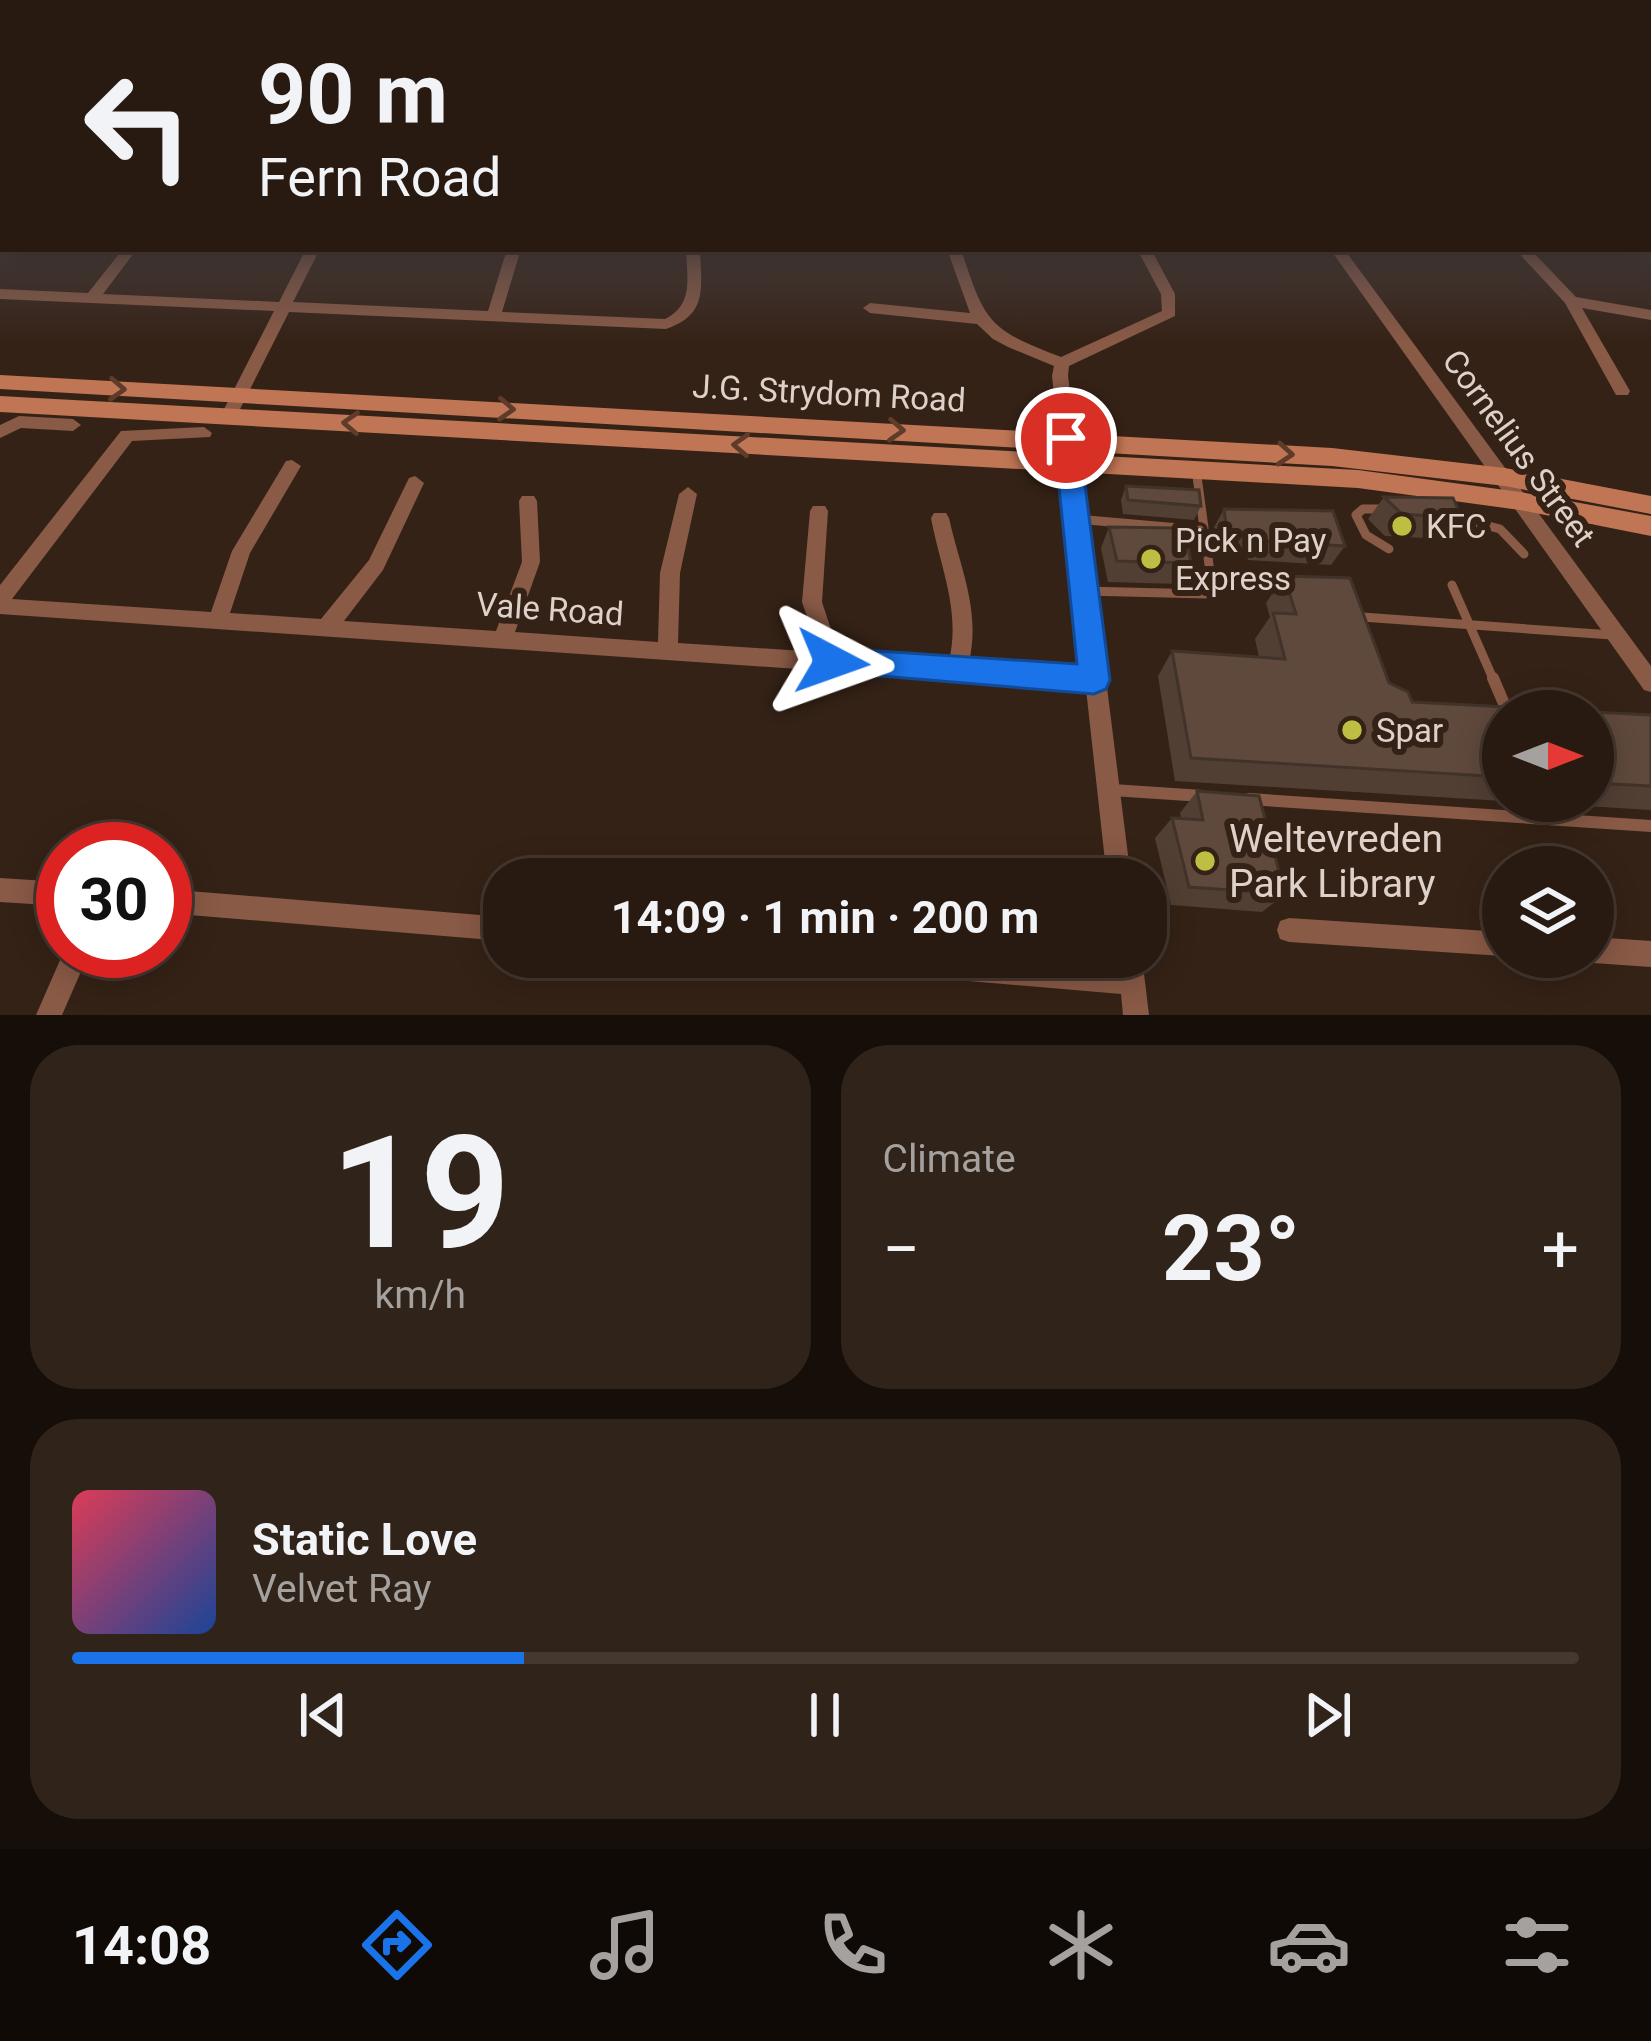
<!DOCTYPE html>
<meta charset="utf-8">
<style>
:root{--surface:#281a10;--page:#302319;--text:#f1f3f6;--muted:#a5a19f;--line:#443830;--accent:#1a73e8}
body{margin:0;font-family:Roboto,sans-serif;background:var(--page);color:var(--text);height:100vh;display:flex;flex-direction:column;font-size:45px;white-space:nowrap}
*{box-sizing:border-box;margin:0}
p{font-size:39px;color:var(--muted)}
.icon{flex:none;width:66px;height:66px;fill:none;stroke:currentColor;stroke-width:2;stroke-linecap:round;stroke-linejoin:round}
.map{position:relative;height:1015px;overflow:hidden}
.drawer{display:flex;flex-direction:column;gap:30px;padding:30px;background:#160e09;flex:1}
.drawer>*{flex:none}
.top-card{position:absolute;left:0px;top:0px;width:1653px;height:252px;box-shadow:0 6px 30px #0003,0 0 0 3px var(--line);background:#281a10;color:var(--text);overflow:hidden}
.needle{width:78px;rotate:90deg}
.fabs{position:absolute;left:1482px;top:690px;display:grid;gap:24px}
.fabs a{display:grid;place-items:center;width:132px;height:132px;border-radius:50%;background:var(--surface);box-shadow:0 6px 30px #0003,0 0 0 3px var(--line);font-size:60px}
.speed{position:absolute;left:36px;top:822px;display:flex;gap:24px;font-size:60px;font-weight:700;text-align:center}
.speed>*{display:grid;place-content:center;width:156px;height:156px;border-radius:50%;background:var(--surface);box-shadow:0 6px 30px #0003,0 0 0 3px var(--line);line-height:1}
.speed .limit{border:18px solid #d22;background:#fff;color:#111}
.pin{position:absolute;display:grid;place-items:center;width:102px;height:102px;color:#fff;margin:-51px;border:6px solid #fff;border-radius:50%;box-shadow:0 3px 12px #0007}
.me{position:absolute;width:132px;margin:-66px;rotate:94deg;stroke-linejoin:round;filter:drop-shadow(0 0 9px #0008)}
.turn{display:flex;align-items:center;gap:42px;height:252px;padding:0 60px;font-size:54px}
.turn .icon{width:156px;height:156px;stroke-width:2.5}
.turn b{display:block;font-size:84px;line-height:102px}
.big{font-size:90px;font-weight:700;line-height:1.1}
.drawer .card{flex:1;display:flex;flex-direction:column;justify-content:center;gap:18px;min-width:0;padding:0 42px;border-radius:48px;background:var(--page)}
.drawer .dial{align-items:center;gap:0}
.dial b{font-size:156px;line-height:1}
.song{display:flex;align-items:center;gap:36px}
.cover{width:144px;height:144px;border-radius:18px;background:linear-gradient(135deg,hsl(350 70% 55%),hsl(220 70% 35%))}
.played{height:12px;border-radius:6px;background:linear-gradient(90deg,var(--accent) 30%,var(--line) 30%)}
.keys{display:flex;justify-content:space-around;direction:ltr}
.heat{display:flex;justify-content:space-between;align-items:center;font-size:66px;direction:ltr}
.drawer .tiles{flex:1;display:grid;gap:30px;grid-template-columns:1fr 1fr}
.card:last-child{grid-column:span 2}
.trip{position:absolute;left:483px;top:858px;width:684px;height:120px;border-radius:48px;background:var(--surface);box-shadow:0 6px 30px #0003,0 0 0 3px var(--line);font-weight:700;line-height:120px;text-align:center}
.tabs{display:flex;height:192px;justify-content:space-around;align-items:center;background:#100a06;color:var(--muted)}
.tabs .icon{width:84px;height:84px}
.tabs .on{color:var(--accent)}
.tabs b{font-size:54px;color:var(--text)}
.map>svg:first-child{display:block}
</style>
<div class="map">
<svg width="1651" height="1015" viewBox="0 0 1651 1015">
<rect width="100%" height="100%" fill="#352216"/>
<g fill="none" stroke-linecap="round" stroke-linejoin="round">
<path stroke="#895a46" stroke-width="9" d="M 1387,509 L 1363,509 L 1356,515 L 1366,535 L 1389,549
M 1451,516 L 1500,529 L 1524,554
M 1076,519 L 1202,530
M 1452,585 L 1494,681
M 1084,591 L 1207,594 L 1210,572 L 1196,469
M 1362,617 L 1612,635"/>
<path stroke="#895a46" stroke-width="12" d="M 1493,678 L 1505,706
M 1112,790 L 1203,796
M 1249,799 L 1651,826"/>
<path fill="#895a46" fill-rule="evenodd" d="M 1650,201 L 1651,201 L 1651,209 L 1650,209 Z
M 0,203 L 3,203 L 3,211 L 0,211 Z
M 123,249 L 137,249 L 103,294 L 279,302 L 306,249 L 320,249 L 293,302 L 488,311 L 507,249 L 521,249 L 502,312 L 665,319 C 694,305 687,277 686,249 L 700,249 C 701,286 709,315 666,329 L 289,312 L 236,417 L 228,423 L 220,417 L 274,311 L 0,299 L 0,289 L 88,293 Z
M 947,249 L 961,249 C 985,323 988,329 1061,357 L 1162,311 L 1161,294 L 1137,249 L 1151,249 L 1175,294 L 1175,316 L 1069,366 L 1068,376 L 1131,879 L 1107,879 L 1086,689 L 0,614 L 0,585 L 121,431 L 204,427 L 212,433 L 210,437 L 132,441 L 12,599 L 211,612 L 232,551 L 286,461 L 292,460 L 301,466 L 250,553 L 230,613 L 321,619 L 369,560 L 409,478 L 415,476 L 424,483 L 383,570 L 344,621 L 496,631 L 522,562 L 519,501 L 522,496 L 534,496 L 537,501 L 540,562 L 515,632 L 658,642 L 660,573 L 679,494 L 688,487 L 697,494 L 680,573 L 678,643 L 819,652 L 802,602 L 810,511 L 813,506 L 825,506 L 828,511 L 822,602 L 839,654 L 949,661 C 961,610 940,567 931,518 L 934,513 L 946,513 L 949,518 C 960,568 981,610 969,662 L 1084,670 L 1052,376 L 1054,366 L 1008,347 L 993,339 L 977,324 L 870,313 L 863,308 L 870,303 L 970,313 Z
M 1330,249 L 1344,249 L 1651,666 L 1651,692 L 1644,690 Z
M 1515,249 L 1530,249 L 1576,297 L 1651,310 L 1651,320 L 1582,308 L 1630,391 L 1628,395 L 1616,395 L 1565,303 Z
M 19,416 L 73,419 L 81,425 L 73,431 L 21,428 L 0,438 L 0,425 Z
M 0,878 L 63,882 L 63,906 L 0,902 Z
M 165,889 L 504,917 L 504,941 L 165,913 Z
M 1289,918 L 1503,932 L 1503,956 L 1289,942 L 1280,939 L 1277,930 L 1280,921 Z
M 1593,937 L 1651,941 L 1651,967 L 1593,963 L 1584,959 L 1593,957 Z
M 64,951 L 90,951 L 62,1015 L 36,1015 Z
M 828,957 L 988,957 L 1118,968 L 1116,957 L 1142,957 L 1149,1015 L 1123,1015 L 1121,994 L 841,970 L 832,966 Z"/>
<path fill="#c07655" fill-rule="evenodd" d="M 0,375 L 1332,448 L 1505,468 L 1651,496 L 1651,514 L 1505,486 L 1332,466 L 0,389 Z
M 0,396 L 1358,470 L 1520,492 L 1651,516 L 1651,536 L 1520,510 L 1358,488 L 0,412 Z"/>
</g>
<path fill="#523f34" d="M 1126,486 L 1201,506 L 1194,520 L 1123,514 L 1121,500 Z
M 1384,497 L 1462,518 L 1444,539 L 1385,536 L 1368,519 Z
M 1224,509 L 1345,546 L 1331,565 L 1248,560 L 1246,553 L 1216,551 L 1213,529 Z
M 1109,527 L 1191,563 L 1180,584 L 1108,582 L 1101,548 Z
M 1284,576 L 1389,683 L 1412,702 L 1503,711 L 1503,801 L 1175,781 L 1158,676 L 1172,651 L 1259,657 L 1255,639 L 1270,617 L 1266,603 Z
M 1593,712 L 1651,715 L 1651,810 L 1503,801 L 1593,801 Z
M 1197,791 L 1285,894 L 1262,912 L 1171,905 L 1155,838 L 1172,818 L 1181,818 L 1180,813 Z"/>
<path fill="#5f493c" stroke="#42332a" stroke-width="3" d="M 1126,486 L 1199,490 L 1201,506 L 1128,500 Z
M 1384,497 L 1453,498 L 1462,518 L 1402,514 Z
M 1224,509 L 1333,511 L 1345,546 L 1260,541 L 1258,533 L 1227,532 Z
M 1109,527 L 1174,528 L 1186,536 L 1191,563 L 1117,561 Z
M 1284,576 L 1350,578 L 1389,683 L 1408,692 L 1412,702 L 1581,711 L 1503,711 L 1503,777 L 1191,758 L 1172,651 L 1285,659 L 1273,613 L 1296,614 Z
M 1593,712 L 1651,715 L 1651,786 L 1593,783 Z
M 1197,791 L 1259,796 L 1285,894 L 1189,887 L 1172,818 L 1203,820 Z"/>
<defs><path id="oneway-chevron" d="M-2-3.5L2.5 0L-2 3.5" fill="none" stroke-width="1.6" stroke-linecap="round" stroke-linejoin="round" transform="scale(3)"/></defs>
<g stroke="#5f3b29">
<use href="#oneway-chevron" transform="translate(117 389) rotate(3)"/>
<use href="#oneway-chevron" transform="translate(506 409) rotate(3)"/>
<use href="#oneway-chevron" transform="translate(351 423) rotate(-177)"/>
<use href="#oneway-chevron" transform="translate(896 430) rotate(3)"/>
<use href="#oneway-chevron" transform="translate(741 445) rotate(-177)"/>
<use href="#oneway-chevron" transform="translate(1285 454) rotate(4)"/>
</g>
<linearGradient id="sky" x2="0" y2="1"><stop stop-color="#1d130c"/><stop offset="0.59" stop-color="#4b4447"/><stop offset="1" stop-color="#4b4447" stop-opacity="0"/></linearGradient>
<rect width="1651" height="343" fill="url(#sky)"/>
<path fill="#1a73e8" stroke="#114b97" stroke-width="3" d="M 1066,429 L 1079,438 L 1110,680 L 1106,689 L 1094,694 L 822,671 L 817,662 L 822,652 L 832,648 L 1077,664 L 1054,438 Z"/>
<g fill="#bebf42" stroke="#352216" stroke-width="4.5">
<circle cx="1402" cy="526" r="12"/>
<circle cx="1151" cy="559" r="12"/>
<circle cx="1352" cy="730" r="12"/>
<circle cx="1205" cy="861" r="12"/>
</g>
<g text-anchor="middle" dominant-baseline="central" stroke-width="12" stroke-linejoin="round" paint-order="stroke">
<g font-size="33" fill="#ded1c9" stroke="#352216">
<text transform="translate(829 393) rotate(3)">J.G. Strydom Road</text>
<text transform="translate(1519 448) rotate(54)">Cornelius Street</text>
<text transform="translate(550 609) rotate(4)">Vale Road</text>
</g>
<g font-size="33" fill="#ded1c9" stroke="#352216" text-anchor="start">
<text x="1426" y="526">KFC</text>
<text x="1175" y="540">Pick n Pay<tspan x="1175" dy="38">Express</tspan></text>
<text x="1376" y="730">Spar</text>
</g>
<g font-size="39" fill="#ded1c9" stroke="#352216" text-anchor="start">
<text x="1229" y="839">Weltevreden<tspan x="1229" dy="45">Park Library</tspan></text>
</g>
</g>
</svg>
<div class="fabs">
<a><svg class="needle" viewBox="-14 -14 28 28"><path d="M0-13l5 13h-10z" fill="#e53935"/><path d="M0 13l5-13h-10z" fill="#a5a19f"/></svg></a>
<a><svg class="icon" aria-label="layers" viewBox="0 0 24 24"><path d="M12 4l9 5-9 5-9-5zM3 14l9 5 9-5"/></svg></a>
</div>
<div class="speed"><div class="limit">30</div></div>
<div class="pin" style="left:1066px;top:438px;background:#d93025"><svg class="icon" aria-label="arrive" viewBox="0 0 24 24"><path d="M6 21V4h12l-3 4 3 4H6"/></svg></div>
<svg class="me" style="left:832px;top:662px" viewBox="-20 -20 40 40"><path d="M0-17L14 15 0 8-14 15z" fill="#1a73e8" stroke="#fff" stroke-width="4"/></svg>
<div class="trip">14:09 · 1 min · 200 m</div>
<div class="top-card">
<div class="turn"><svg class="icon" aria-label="left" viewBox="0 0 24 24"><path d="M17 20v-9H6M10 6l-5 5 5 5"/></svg><div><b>90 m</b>Fern Road</div></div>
</div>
</div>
<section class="drawer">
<div class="tiles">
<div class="card dial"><b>19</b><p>km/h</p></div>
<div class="card"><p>Climate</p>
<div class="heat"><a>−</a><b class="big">23°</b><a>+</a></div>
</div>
<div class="card">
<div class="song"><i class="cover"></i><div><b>Static Love</b><p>Velvet Ray</p></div></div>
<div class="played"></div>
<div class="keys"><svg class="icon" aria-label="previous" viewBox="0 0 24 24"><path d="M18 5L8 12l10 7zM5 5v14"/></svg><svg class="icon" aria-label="pause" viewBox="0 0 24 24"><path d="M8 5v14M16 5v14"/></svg><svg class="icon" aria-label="next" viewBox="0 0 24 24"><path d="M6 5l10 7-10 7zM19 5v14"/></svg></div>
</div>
</div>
</section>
<nav class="tabs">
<b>14:08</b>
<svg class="icon on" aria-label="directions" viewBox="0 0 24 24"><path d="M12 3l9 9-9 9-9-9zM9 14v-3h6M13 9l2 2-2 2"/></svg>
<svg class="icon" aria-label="music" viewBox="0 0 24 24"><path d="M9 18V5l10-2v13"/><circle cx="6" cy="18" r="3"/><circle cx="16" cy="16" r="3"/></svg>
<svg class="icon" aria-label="phone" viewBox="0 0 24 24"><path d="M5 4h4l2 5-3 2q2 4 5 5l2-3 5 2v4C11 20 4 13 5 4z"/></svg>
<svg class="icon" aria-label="climate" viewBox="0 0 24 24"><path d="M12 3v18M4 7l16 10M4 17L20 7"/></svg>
<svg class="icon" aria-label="car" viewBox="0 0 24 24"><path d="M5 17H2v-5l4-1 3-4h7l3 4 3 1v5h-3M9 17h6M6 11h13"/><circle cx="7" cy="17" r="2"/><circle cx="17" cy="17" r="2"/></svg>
<svg class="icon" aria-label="filters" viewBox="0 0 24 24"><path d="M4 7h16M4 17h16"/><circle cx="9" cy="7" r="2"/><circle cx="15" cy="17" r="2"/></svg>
</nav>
